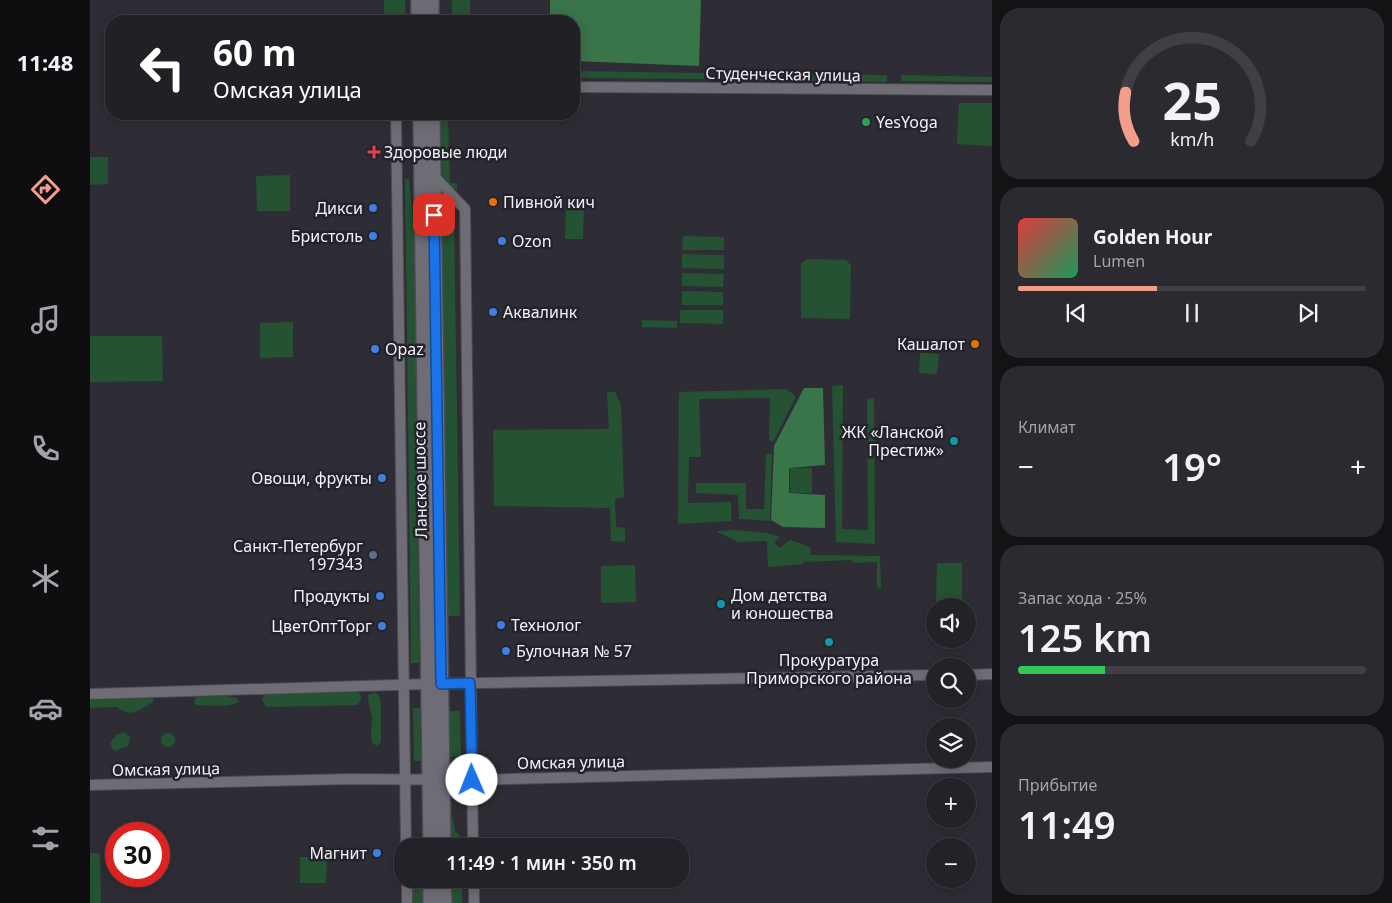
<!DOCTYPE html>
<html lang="ru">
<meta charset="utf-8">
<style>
:root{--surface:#222228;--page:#2a2a30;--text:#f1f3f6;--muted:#a2a4a8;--line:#3f3f45;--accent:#f49d8b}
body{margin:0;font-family:"Noto Sans",sans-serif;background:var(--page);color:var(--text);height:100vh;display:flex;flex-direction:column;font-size:19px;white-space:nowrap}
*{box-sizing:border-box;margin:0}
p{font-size:16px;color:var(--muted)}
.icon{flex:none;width:28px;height:28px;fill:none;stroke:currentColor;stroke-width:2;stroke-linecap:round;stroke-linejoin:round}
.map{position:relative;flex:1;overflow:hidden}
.panel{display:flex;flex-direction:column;gap:8px;padding:8px;background:#131316;width:400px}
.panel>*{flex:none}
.hud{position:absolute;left:15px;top:15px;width:475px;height:105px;border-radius:20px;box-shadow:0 2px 12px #0003,0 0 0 1px var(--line);background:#202124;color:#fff;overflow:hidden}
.fabs{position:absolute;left:836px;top:598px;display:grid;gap:10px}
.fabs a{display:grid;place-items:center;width:50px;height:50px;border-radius:50%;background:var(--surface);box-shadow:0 2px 12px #0003,0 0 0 1px var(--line);font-size:25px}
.speed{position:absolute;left:15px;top:822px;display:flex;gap:10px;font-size:25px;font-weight:700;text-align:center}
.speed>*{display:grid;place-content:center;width:65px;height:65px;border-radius:50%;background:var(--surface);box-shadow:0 2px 12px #0003,0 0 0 1px var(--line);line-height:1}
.speed .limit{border:8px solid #d22;background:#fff;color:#111}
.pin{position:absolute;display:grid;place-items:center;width:42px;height:42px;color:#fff;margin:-21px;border-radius:10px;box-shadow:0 2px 8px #0006}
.me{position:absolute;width:55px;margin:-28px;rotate:359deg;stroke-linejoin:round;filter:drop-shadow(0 0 4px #0008)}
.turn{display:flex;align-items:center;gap:18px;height:105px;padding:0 25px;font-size:22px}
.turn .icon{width:65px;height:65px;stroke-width:2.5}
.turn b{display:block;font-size:35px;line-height:42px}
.big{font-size:38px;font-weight:600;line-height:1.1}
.panel .tile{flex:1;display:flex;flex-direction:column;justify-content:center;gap:8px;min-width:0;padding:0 18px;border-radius:20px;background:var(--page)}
.panel .dial{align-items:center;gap:0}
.dial svg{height:130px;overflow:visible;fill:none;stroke:var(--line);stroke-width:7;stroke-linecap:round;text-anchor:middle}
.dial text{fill:var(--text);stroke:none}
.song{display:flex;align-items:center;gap:15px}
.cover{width:60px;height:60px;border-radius:8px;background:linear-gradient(135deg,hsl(0 70% 55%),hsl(150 70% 35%))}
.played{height:5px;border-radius:2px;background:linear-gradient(90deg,var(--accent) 40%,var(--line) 40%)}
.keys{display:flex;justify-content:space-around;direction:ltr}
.heat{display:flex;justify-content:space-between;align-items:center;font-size:28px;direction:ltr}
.charge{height:8px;border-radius:4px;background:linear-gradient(90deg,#34c759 25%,var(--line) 0)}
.trip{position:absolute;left:304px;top:838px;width:295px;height:50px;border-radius:20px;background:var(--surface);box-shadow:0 2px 12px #0003,0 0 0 1px var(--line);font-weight:600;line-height:50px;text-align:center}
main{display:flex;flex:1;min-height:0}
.dock{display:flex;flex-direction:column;width:90px;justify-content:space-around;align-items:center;background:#0e0e10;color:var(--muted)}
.dock .icon{width:35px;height:35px}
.dock .active{color:var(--accent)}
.dock b{font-size:22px;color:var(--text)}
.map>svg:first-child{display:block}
</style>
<main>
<nav class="dock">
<b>11:48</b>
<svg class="icon active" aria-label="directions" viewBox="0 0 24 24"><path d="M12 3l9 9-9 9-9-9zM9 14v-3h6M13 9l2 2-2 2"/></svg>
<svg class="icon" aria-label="music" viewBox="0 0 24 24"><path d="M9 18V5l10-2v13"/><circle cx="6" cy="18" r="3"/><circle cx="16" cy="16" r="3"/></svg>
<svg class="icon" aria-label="phone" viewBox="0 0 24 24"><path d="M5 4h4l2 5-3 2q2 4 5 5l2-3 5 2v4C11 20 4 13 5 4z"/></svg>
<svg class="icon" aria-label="climate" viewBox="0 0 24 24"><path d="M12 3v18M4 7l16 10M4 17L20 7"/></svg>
<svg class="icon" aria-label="car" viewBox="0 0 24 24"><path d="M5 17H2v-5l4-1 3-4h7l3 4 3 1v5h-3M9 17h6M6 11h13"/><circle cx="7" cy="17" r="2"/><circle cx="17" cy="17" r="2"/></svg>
<svg class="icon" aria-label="filters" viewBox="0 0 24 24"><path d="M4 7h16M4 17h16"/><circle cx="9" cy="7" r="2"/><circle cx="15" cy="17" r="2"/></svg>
</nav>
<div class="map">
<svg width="902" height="903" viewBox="0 0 902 903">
<rect width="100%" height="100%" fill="#2e2d35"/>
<path fill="#255232" d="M 294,0 L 315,0 L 316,21 L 294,21 Z
M 362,0 L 380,0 L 380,21 L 362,21 Z
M 484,71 L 614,73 L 614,79 L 484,78 Z
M 629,74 L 797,75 L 797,82 L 629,80 Z
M 811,75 L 902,77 L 902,82 L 811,81 Z
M 869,103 L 902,103 L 902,146 L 867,144 Z
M 351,117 L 358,117 L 360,183 L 367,183 L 367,189 L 362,189 L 352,174 Z
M 0,157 L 18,157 L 18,184 L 0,185 Z
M 200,175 L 200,211 L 167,211 L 166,176 Z
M 315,179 L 319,179 L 325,242 L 329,663 L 321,663 Z
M 352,203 L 364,217 L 370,616 L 358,616 Z
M 476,205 L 494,205 L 493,239 L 475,239 Z
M 593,236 L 634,237 L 634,250 L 592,250 Z
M 592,254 L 634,255 L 634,269 L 592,268 Z
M 717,259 L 756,260 L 761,265 L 760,319 L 711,318 L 711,264 Z
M 592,273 L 634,274 L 633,287 L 592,286 Z
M 592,291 L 633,292 L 633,305 L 592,305 Z
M 590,310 L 633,310 L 633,324 L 590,323 Z
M 552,320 L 587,321 L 587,328 L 552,327 Z
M 203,322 L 203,357 L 170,358 L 170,323 Z
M 0,336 L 72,336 L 73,381 L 0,382 Z
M 830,353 L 849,354 L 847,374 L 829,373 Z
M 753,385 L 752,529 L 778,530 L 777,399 L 784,398 L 785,544 L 746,542 L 742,386 Z
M 697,389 L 706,397 L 683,442 L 679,440 L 680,398 L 609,399 L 611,457 L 599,457 L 598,503 L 641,502 L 641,521 L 588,524 L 589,392 Z
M 517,392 L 525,392 L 531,405 L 534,497 L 525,499 L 526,527 L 535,528 L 535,542 L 521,541 L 520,508 L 404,506 L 403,430 L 519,429 Z
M 676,454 L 682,454 L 680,521 L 649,519 L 648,495 L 606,493 L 606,483 L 656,483 L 656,509 L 674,509 Z
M 700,468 L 722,468 L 722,493 L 700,493 Z
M 646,530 L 677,533 L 690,537 L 684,542 L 690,548 L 700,540 L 720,547 L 721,555 L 790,556 L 791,589 L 787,588 L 787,562 L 763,563 L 762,560 L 713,562 L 713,564 L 678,567 L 677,541 L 649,542 L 627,532 L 627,531 Z
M 847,563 L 872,563 L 872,601 L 846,601 Z
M 545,565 L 546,602 L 511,603 L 511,566 Z
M 267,692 L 271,695 L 271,700 L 267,705 L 182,707 L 176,706 L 172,699 L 175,694 Z
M 284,693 L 288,694 L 291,703 L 291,742 L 287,746 L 282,743 C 280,735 282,727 282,719 C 281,711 278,703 278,695 Z
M 136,696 L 147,698 L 149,702 C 137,708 121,705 107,705 L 104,702 L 106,697 Z
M 63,698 L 63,702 C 48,710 42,719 27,707 L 0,708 L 0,700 Z
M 323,708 L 330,708 L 331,761 L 324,761 Z
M 358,711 L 370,711 L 371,756 L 359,757 Z
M 34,732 L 40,737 L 38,746 L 24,751 L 20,743 L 26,735 Z
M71 740a7 7 0 1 1 14 0a7 7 0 1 1-14 0Z
M 357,814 L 363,819 L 365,831 L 370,835 L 371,846 L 358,846 Z
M 0,853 L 10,853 L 11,903 L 0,903 Z
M 210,857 L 237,857 L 236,883 L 210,883 Z
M 323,879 L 332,879 L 332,903 L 323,903 Z
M 359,879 L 372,879 L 372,903 L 359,903 Z"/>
<path fill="#397549" d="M 460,0 L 611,0 L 609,66 L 484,61 L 484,21 L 460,21 Z
M 714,388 L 733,388 L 735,465 L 699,468 L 699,493 L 735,495 L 735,528 L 693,527 L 681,520 L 684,446 Z"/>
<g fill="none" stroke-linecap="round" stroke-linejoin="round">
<defs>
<path id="street" d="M 484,87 L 902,90
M 306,114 L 316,846
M 343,175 L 375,209 L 383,846
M 878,675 L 902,674
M 0,694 L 338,684 L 845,675
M 0,785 L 261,779 L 382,780 L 902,767
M 317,879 L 317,903
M 384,879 L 384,903"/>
<path id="secondary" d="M 329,0 L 329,21
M 341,0 L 341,21
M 331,114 L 341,846
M 342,114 L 353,846
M 341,879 L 341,903
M 353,879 L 354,903"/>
</defs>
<use href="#street" stroke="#4b4a51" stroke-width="12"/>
<use href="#secondary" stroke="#4b4a51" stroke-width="18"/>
<use href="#street" stroke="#6e6d76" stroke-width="10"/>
<use href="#secondary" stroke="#6e6d76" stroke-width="15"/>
</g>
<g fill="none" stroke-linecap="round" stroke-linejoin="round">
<defs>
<path id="route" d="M 344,215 L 351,684 L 380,683 L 382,780"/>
</defs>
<use href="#route" stroke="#114b97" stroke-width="12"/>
<use href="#route" stroke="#1a73e8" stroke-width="9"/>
</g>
<circle fill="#2e9e5b" stroke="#24232b" stroke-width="2" cx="776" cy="122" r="5"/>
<path fill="#e0444e" stroke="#24232b" stroke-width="2" d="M281.5 144.5h5v5h5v5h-5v5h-5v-5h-5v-5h5z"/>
<g fill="#e8710a" stroke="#24232b" stroke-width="2">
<circle cx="403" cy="202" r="5"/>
<circle cx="885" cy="344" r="5"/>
</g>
<g fill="#3f7fe0" stroke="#24232b" stroke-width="2">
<circle cx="283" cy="208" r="5"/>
<circle cx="283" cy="236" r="5"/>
<circle cx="412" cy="241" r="5"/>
<circle cx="403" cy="312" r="5"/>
<circle cx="285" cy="349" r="5"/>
<circle cx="292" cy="478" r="5"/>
<circle cx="290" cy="596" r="5"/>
<circle cx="411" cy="625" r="5"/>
<circle cx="292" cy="626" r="5"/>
<circle cx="416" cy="651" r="5"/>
<circle cx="287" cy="853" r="5"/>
</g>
<g fill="#0f9aa8" stroke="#24232b" stroke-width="2">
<circle cx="864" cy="441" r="5"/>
<circle cx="631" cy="604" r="5"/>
<circle cx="739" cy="642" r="5"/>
</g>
<circle fill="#5c6f8a" stroke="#24232b" stroke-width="2" cx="283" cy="555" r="5"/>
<g text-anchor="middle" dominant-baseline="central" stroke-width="5" stroke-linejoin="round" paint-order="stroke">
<g font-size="16" fill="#f2f1f7" stroke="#24232b">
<text transform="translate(693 74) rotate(1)">Студенческая улица</text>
<text transform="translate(330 480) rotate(-91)">Ланское шоссе</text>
<text transform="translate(481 762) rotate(-1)">Омская улица</text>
<text transform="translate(76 769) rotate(-1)">Омская улица</text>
</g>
<g font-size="16" fill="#f2f1f7" stroke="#24232b" text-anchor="start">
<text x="786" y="122">YesYoga</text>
<text x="294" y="152">Здоровые люди</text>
<text x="413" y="202">Пивной кич</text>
<text x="273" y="208" text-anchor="end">Дикси</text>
<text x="273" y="236" text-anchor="end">Бристоль</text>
<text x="422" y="241">Ozon</text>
<text x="413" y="312">Аквалинк</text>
<text x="875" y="344" text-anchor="end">Кашалот</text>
<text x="295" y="349">Opaz</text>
<text x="854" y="432" text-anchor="end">ЖК «Ланской<tspan x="854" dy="18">Престиж»</tspan></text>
<text x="282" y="478" text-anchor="end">Овощи, фрукты</text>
<text x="273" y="546" text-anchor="end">Санкт-Петербург<tspan x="273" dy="18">197343</tspan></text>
<text x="641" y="595">Дом детства<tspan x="641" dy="18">и юношества</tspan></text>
<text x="280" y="596" text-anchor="end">Продукты</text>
<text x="421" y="625">Технолог</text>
<text x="282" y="626" text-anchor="end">ЦветОптТорг</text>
<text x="426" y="651">Булочная № 57</text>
<text x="739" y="660" text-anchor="middle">Прокуратура<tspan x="739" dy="18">Приморского района</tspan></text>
<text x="277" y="853" text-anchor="end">Магнит</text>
</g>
</g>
</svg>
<div class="fabs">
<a><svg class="icon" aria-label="sound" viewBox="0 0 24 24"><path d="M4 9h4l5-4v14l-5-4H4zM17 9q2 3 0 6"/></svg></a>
<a><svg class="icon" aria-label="search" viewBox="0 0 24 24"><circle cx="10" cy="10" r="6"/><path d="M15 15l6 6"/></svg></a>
<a><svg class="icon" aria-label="layers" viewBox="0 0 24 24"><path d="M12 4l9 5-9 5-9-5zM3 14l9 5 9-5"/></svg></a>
<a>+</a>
<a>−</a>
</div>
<div class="speed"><div class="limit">30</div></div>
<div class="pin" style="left:344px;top:215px;background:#d93025"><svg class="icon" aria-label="arrive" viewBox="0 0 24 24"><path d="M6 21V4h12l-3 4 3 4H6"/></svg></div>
<svg class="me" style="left:382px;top:780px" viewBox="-20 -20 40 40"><circle r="19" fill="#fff"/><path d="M0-13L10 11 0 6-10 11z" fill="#1a73e8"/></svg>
<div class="trip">11:49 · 1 мин · 350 m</div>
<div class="hud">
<div class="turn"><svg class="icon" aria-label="left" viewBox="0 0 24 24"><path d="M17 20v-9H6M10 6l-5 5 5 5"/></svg><div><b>60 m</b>Омская улица</div></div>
</div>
</div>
<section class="panel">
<div class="tile dial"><svg viewBox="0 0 100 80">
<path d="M14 69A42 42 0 1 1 86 69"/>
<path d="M14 69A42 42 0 0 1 9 39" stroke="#f49d8b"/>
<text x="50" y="56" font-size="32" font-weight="700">25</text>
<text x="50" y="72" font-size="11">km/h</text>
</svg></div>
<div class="tile">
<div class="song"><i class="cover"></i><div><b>Golden Hour</b><p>Lumen</p></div></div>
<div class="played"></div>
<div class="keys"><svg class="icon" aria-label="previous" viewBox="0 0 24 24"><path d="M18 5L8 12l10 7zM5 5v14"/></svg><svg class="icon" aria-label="pause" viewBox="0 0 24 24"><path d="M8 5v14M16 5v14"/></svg><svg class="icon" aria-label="next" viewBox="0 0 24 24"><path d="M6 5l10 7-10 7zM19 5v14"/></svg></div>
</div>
<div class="tile"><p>Климат</p>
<div class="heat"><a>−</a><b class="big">19°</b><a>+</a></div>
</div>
<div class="tile"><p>Запас хода · 25%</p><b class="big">125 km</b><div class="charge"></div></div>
<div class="tile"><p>Прибытие</p><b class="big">11:49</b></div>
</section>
</main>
